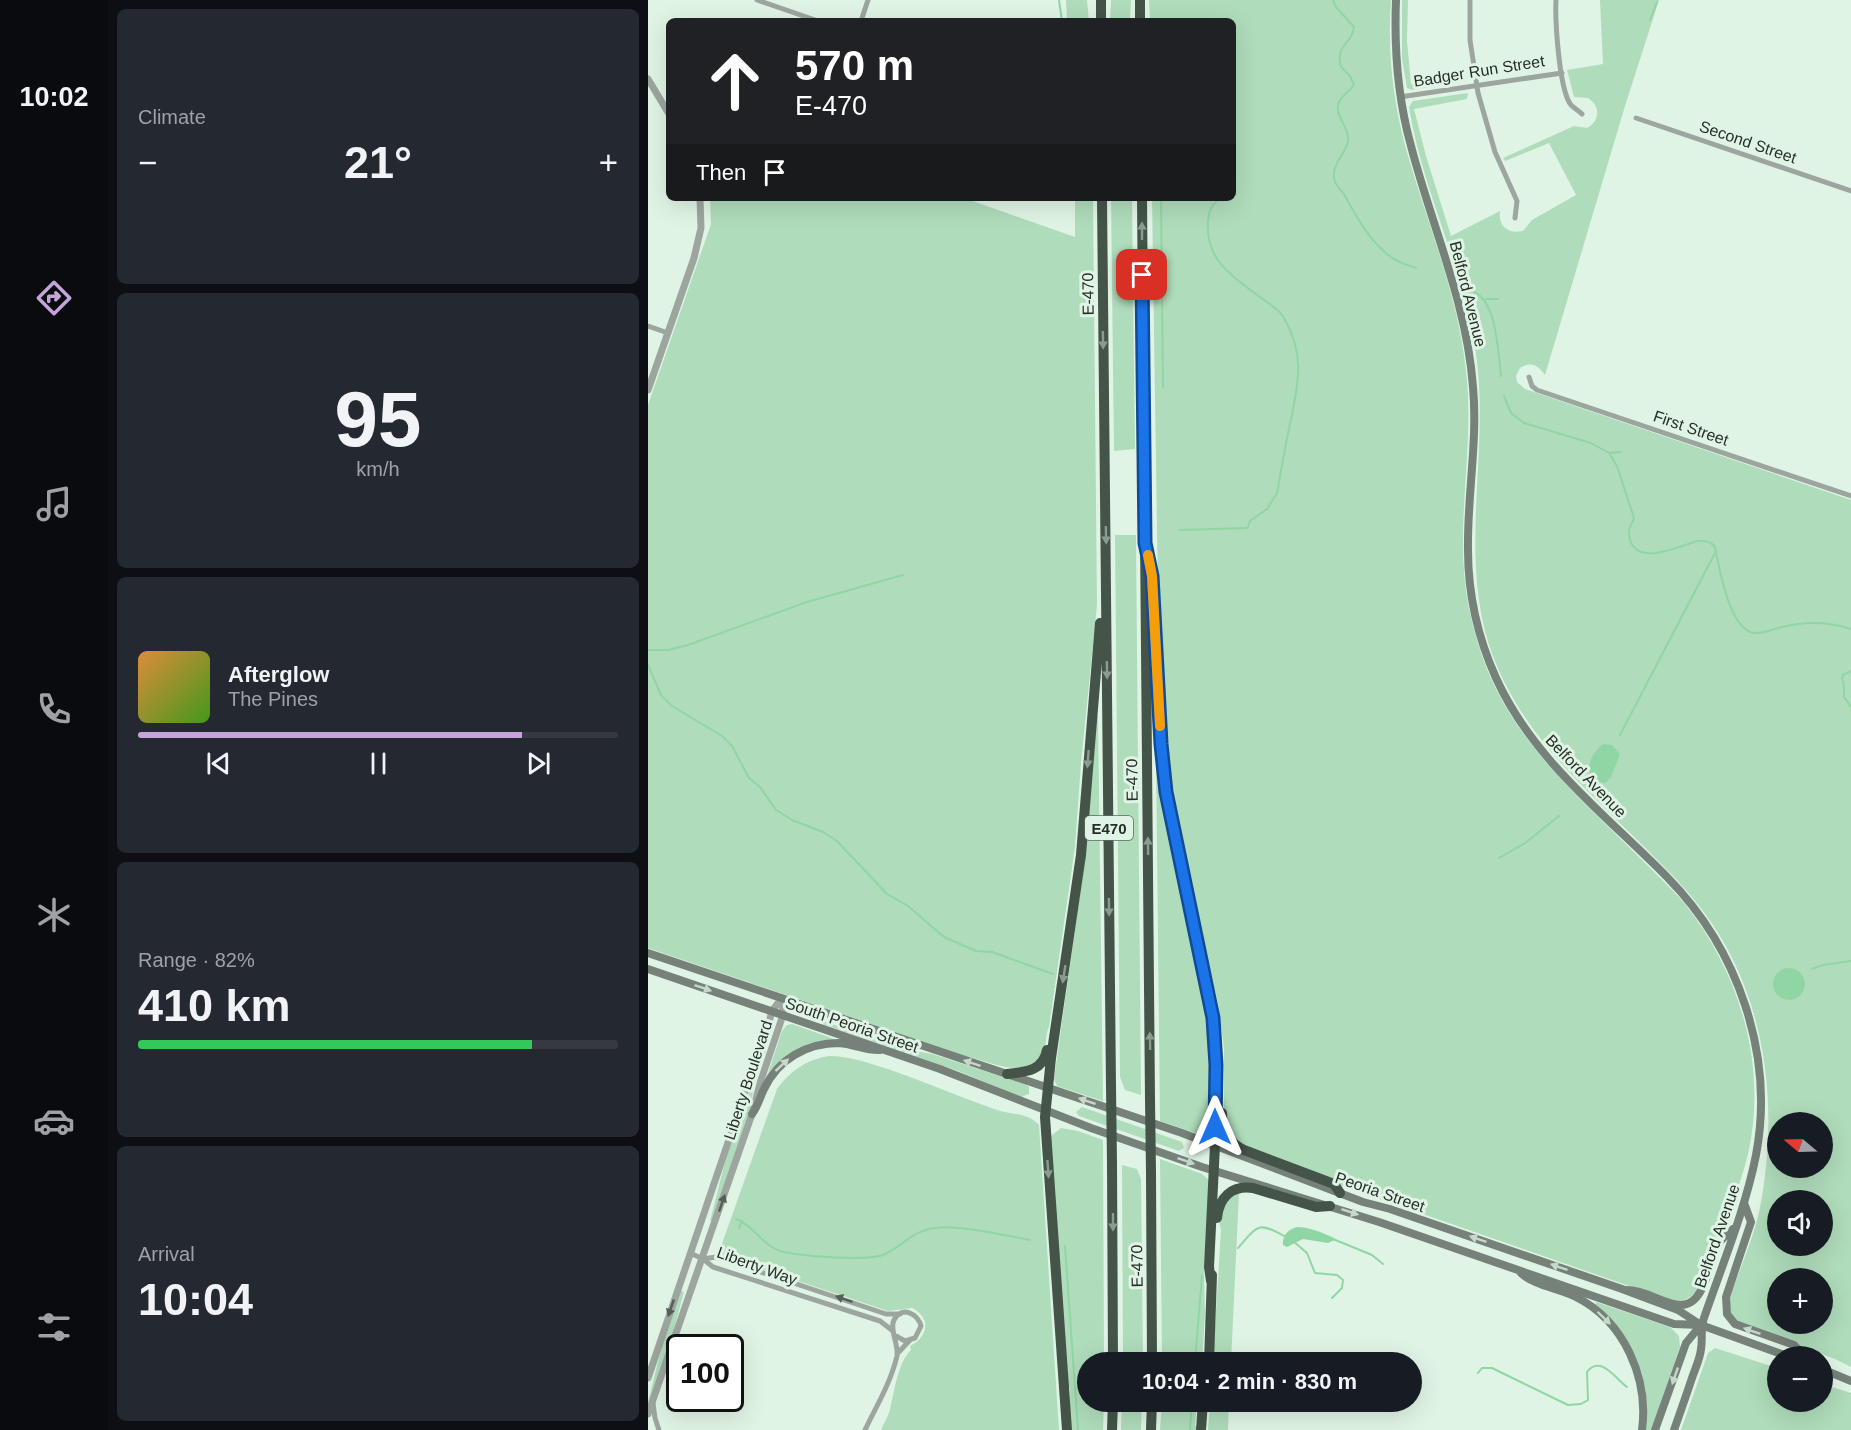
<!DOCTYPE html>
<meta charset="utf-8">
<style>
:root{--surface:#171b24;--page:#242831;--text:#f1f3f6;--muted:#9ea1a6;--line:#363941;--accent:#c4a4d9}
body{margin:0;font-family:Helvetica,sans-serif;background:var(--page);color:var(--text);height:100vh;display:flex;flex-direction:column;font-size:22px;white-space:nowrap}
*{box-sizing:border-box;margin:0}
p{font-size:20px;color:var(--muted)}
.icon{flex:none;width:33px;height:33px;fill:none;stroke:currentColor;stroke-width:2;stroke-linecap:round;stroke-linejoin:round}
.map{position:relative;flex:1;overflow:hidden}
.sheet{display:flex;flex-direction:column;gap:9px;padding:9px;background:#0d0f14;width:540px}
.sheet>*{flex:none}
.hud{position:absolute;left:18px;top:18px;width:570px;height:183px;border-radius:9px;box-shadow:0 6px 24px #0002;background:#202124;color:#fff;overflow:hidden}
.needle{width:39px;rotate:289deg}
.fabs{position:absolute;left:1119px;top:1112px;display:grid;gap:12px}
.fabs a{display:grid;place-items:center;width:66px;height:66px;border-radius:50%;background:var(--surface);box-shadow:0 6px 24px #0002;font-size:30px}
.speed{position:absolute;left:18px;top:1334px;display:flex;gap:12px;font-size:30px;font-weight:700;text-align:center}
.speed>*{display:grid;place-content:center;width:78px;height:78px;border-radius:50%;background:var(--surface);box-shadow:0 6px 24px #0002;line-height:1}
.speed .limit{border:3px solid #111;border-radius:9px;background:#fff;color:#111}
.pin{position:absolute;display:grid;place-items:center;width:51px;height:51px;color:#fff;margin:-26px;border-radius:12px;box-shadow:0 3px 9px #0006}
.me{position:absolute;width:66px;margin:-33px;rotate:0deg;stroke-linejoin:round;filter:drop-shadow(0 0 4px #0008)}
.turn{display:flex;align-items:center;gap:21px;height:126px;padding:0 30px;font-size:27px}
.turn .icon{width:78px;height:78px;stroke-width:2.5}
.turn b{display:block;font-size:42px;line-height:51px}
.then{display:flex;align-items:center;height:57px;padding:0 30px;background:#0003;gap:12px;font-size:22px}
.big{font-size:45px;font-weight:600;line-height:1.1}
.sheet .tile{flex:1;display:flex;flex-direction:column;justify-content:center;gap:9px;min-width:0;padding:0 21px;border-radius:9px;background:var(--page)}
.sheet .dial{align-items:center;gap:0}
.dial b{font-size:78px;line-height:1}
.song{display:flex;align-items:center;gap:18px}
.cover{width:72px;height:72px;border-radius:9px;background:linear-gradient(135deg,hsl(30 70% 55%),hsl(100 70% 35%))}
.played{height:6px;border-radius:3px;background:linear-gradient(90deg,var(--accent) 80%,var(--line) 80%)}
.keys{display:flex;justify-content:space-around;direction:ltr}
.heat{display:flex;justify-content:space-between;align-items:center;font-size:33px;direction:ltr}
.charge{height:9px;border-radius:4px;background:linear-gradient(90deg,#34c759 82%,var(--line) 0)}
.trip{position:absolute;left:429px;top:1352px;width:345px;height:60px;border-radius:30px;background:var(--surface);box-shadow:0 6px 24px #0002;font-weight:600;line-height:60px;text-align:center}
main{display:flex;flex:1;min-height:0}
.tab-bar{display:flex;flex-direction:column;width:108px;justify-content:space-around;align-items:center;background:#090b0e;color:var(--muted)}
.tab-bar .icon{width:42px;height:42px}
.tab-bar .current{color:var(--accent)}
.tab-bar b{font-size:27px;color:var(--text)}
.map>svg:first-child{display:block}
</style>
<main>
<nav class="tab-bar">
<b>10:02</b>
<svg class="icon current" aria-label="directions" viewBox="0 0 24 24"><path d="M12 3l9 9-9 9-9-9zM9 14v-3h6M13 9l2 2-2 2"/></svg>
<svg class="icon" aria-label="music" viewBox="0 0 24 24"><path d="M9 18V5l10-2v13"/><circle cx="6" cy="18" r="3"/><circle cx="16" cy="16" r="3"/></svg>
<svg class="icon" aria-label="phone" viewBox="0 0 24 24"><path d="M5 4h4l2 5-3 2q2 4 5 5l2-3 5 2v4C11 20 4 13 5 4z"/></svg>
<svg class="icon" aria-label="climate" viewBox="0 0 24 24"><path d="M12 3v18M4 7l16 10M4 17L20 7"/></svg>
<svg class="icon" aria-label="car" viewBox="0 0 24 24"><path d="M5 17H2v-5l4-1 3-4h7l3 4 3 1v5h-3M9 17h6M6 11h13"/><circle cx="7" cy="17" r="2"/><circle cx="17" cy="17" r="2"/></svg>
<svg class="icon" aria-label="filters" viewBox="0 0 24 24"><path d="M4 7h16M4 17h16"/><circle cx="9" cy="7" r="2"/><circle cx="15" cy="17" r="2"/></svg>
</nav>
<section class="sheet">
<div class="tile"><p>Climate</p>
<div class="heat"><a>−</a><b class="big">21°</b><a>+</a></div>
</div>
<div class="tile dial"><b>95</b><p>km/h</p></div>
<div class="tile">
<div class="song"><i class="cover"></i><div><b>Afterglow</b><p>The Pines</p></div></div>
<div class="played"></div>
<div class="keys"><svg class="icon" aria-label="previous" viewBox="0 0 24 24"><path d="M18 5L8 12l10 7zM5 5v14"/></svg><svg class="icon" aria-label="pause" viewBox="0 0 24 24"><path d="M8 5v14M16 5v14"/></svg><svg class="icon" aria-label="next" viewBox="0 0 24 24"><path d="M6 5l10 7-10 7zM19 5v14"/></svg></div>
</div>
<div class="tile"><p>Range · 82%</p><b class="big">410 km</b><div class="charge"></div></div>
<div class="tile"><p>Arrival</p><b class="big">10:04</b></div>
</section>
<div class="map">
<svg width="1203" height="1430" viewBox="0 0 1203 1430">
<rect width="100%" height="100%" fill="#e0f4e5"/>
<path fill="#afdcbb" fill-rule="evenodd" d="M 418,0 L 439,0 L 441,21 L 419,21 Z
M 463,0 L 483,0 L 482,21 L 462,21 Z
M 501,0 L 743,0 C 739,50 745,102 758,149 C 779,223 810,294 818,371 C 826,438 811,505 816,572 C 818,601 825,629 834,656 C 863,740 931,797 992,858 C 1007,873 1023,888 1037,904 C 1092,974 1120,1066 1100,1154 C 1092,1187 1079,1217 1065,1248 C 1054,1270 1057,1299 1027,1302 L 700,1188 L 597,1148 L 583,1135 L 576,1110 L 576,1048 L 570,1003 L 535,851 L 524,796 L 518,755 L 510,594 L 504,198 L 585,198 L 585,21 L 502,21 Z
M 754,0 L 760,0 L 759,41 L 763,84 L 815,76 L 818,81 L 764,90 L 759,88 L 754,59 Z
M 952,0 L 1011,0 L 977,106 L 897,375 C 891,367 885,360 872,368 L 868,376 L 869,382 L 877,389 L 1203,500 L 1203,1367 L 1187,1359 L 1093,1324 L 1083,1315 L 1080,1301 C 1091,1271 1108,1233 1113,1202 C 1130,1108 1119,1006 1065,925 C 1042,890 1011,862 982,833 C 926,778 876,733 846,659 C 807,558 844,451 827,347 C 814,265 774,189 761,107 L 765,101 L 820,93 L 819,99 L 766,109 L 778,156 L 803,236 L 852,211 C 850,227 861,234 875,231 L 884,220 L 928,195 L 901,143 L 857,161 L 855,158 L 926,126 L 939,128 C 952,121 953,106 940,98 L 926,97 L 919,70 L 955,64 ZM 1130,1122 L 1174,1122 L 1174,1167 L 1130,1167 ZM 1130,1200 L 1174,1200 L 1174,1245 L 1130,1245 ZM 1130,1278 L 1174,1278 L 1174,1323 L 1130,1323 Z
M 62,198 L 316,198 L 427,237 L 427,198 L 445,198 L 449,605 L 433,763 L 427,847 L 401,1027 C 397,1034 399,1046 395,1054 C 380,1082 341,1061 318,1056 L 0,948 L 0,405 L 63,224 Z
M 463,198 L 484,198 L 487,449 L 466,451 Z
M 467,535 L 488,535 L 493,1095 L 477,1090 L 472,1077 Z
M 449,716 L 450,716 L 455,1101 L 409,1086 L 406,1079 L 436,866 Z
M 508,757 L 511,757 L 560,1016 L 563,1125 L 559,1132 L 553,1135 L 512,1121 Z
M 175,1021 L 256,1049 L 284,1054 L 377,1084 L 381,1087 L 381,1094 L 373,1097 L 310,1071 L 174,1024 Z
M 144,1024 L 189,1040 L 127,1066 L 120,1073 L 134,1031 L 139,1025 Z
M 118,1046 L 119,1048 L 107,1082 L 101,1112 L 64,1220 L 62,1221 L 78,1158 Z
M 181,1056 C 202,1056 220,1063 240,1069 C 277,1082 312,1097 349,1110 C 363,1115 380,1112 391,1125 L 411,1430 L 233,1430 C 235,1424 239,1419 241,1413 C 246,1395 249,1363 263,1350 L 262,1346 C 280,1337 284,1318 264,1308 L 240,1311 L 72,1255 L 71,1252 L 129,1089 C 142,1071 159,1059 181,1056 Z
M 434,1107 L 534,1142 L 536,1148 L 531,1151 L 431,1116 L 428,1112 Z
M 413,1128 L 430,1131 L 455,1140 L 456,1362 L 440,1362 L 440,1401 L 456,1401 L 455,1430 L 422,1430 L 422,1388 L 418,1387 L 403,1136 Z
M 512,1159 L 554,1174 L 561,1180 L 556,1271 L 557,1315 L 554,1362 L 514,1362 Z
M 474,1165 L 489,1169 L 493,1179 L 495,1362 L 475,1362 Z
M 591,1193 L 583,1362 L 565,1362 L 573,1229 L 571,1222 L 578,1200 Z
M 33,1291 L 36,1292 L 24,1336 L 2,1401 L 0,1402 L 14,1346 Z
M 948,1302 L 1022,1327 L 1031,1336 L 1032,1347 L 1003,1430 L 998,1430 C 1004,1374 985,1343 948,1305 Z
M 1067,1348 L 1129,1368 L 1130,1401 L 1174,1401 L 1175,1384 L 1203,1393 L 1203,1430 L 1033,1430 L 1060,1353 Z
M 474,1401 L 494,1401 L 493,1430 L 473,1430 Z
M 514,1401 L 549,1401 L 547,1426 L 550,1426 L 550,1430 L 512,1430 Z
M 562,1401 L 581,1401 L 580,1430 L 560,1430 Z"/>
<path fill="#90d6a5" d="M 955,744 L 964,745 L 972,754 L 963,777 L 958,783 L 945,781 C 937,767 943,754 955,744 Z
M1125 984a16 16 0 1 1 32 0a16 16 0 1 1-32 0Z
M 649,1227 C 662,1227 675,1233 686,1238 L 687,1240 L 680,1243 L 655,1239 L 639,1247 L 635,1245 C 634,1236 640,1229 649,1227 Z"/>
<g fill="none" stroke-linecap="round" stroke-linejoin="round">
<path stroke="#90d6a5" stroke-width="2" d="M 411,0 L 414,21
M 685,0 L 688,7 L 706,27 C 705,44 686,45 693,67 L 702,76 L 706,85 C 702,91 694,95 691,102 C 685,115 702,127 700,141 C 698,154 686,161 686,174 C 685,184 691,187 696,194 C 708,216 722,242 743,257 C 750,263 760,265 768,268
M 1002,20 L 1009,2
M 513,198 L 515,387
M 826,292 C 849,302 850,352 853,376
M 838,299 L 850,299
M 856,396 L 863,413 L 876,423 L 943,443 L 961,453 L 969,466 L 986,518 C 985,523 981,526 981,531 C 981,571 1032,546 1049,541 C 1054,540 1058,541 1063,543 L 1067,547 C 1071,567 1081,629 1106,633 C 1115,634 1125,629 1134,627 C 1158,621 1179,621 1203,629
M 961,453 L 973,452
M 532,530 L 598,528 L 600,527 L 602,521 L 619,509 L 629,493 C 633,472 636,451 641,429 C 649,389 659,357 636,318 C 632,310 623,305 616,300 C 588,279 557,262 560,222 C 561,214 561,208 568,202
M 0,650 L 20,650 L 40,645 L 159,602 L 255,575
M 0,665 L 13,695 L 24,706 L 74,736 L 84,746 L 101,778 L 112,787 L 128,810 L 144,820 L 175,832 L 189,841 L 239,894 L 260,906 L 296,937 L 328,951 L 344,952 L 405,974
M 1203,671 L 1195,675 L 1194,679 L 1196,685 L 1196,697 L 1203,707
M 972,735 L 1068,551
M 851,858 L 877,843 L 911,816
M 1164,969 L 1175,965 L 1203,961
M 88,1219 C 106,1225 114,1247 136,1252 C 155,1256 222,1262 237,1254 C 253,1247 263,1233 281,1229 C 307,1223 354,1235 382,1240
M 91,1228 L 94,1221
M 685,1239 L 724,1255 L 735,1264
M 645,1241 L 659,1253 L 667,1273 L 689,1275 L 695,1280 L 694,1288 L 684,1298
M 417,1246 L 430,1430
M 590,1248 C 610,1225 610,1221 638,1237
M 547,1362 L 554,1276
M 830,1373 L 834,1368 L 844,1368 L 920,1405 L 933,1404 L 940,1400 L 939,1372 C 952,1354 968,1379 979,1387
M 542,1430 L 544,1401"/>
<path stroke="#9da59f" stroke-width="5" d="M 109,0 L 170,21
M 822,0 L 822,40 L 830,93 L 847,152 L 869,201 L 867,218
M 908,0 C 907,20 911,90 923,105 C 926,108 931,111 934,114
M 213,21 L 220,0
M 752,97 L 914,73
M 988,118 L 1203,191
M 0,326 L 20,333
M 881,377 L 884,386 L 889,390 L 1203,496
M 42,1253 L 55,1259 L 65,1267 L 232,1321 L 245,1331
M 55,1259 L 68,1257 L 238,1314 L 252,1314
M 249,1354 L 262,1340
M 5,1403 L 7,1418 L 11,1430
M 217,1430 C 228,1407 243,1382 249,1356 C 251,1345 241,1329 246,1320 C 254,1305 270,1314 273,1326 L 267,1338 L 257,1341 L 248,1336"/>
<path stroke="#9da59f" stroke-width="7" d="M 0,79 L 21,114
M 0,390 L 46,258 L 53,228 L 52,198
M 0,1378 L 121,1022 L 124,1011 L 134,998
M 0,1414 L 104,1114 L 113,1080 L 135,1015 L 134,998"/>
<path stroke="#768279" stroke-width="8" d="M 748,0 C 746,49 750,99 763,146 C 784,227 819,303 825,387 C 830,441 819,495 820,550 C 820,594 830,638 848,678 C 885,760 958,815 1019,877 C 1090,949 1127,1055 1108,1155 C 1097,1211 1074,1265 1056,1318 C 1052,1329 1055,1338 1053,1349 C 1052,1359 1047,1369 1044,1378 C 1038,1396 1032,1413 1026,1430
M 0,953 L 534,1133 L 715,1202 L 742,1209 L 974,1289 L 1030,1310 L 1053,1325 L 1139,1356
M 0,969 L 292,1069 L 443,1128 L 554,1167 L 731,1222 L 1026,1324 L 1052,1325
M 104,1114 C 110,1106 112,1097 116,1089 C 130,1059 159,1043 191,1043 C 206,1044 218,1051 232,1050
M 1096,1203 L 1103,1222 L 1078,1297 L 1079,1314 L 1087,1324 L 1146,1345 L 1156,1356
M 873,1273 C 887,1286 910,1288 928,1297 C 976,1321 1001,1378 994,1430
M 979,1290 C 998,1290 1015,1304 1032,1305 C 1057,1306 1061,1263 1069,1246 C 1072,1240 1080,1234 1085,1229
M 1174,1369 L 1203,1381
M 1007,1430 L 1038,1343 L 1053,1325"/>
<path stroke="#445448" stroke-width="10" d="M 492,0 L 492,21
M 453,21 L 453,0
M 454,198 L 463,1087
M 494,198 L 502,1099
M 503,570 L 513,744 L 518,792 L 563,1003 L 567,1043 L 567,1145 L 561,1267 L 563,1281
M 359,1074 C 378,1072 395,1071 399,1050
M 574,1113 C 574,1130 580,1142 596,1150 L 686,1184 L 692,1193
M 464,1163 L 465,1362
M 503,1173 L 504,1362
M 569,1218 C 571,1198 583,1185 605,1188 L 668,1207 L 682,1206
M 561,1362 L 564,1275
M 419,1430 L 397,1117 L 403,1058 L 433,855 L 452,623
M 464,1430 L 465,1401
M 503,1430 L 504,1401
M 553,1430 L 555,1401"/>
<path stroke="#445448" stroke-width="10" d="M 463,1087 L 464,1163
M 502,1099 L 503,1173"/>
</g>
<defs><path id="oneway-solid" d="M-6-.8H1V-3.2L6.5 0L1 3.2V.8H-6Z" transform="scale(1.5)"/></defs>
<g fill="#8a9c8f">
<use href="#oneway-solid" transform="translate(494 231) rotate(-90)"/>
<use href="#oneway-solid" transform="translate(455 340) rotate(89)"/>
<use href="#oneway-solid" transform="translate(458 535) rotate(89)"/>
<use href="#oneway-solid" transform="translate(459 670) rotate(89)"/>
<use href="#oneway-solid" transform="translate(440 759) rotate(94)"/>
<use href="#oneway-solid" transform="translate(500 846) rotate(-91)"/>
<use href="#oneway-solid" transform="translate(461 907) rotate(89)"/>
<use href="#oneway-solid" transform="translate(416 974) rotate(99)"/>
<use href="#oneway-solid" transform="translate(502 1041) rotate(-91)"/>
<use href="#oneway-solid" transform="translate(400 1169) rotate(86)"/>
<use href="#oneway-solid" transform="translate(465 1222) rotate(90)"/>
</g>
<g fill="#c6d8ca">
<use href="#oneway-solid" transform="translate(55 988) rotate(19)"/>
<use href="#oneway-solid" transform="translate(324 1063) rotate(-162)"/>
<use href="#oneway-solid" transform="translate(134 1065) rotate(-43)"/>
<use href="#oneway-solid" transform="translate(439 1101) rotate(-161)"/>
<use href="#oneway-solid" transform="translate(538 1161) rotate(19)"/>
<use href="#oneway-solid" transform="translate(702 1212) rotate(18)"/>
<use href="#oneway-solid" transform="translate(830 1239) rotate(-161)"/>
<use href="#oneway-solid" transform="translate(911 1267) rotate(-161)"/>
<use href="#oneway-solid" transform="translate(956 1318) rotate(44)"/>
<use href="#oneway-solid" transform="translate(1104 1331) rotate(-161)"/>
<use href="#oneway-solid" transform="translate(1027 1376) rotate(109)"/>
</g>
<g fill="#565e58">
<use href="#oneway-solid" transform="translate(74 1203) rotate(-71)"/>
<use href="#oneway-solid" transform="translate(196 1299) rotate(-161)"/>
<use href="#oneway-solid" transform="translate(23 1308) rotate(109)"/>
</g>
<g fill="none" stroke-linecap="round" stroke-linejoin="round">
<defs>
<path id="route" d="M 494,275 L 497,543 L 504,576 L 513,744 L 518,792 L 565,1018 L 568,1065 L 567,1127"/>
</defs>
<use href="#route" stroke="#114b97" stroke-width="15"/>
<use href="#route" stroke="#1a73e8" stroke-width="10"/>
<path stroke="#f59e0b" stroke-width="10" d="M 500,555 L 504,576 L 512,726"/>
</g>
<g text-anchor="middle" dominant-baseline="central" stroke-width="6" stroke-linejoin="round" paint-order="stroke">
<rect fill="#e0f4e5" stroke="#5e6961" stroke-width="1.5" x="437" y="816" width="48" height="24" rx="4.5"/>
<g font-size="15" font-weight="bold" fill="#272e28">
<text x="461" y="828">E470</text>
</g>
<g font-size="16" fill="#272e28" stroke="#e0f4e5">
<text transform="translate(831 71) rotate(-9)">Badger Run Street</text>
<text transform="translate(1100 142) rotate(19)">Second Street</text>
<text transform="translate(440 294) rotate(-91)">E-470</text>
<text transform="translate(820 294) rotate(76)">Belford Avenue</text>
<text transform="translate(1043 428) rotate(19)">First Street</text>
<text transform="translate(938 776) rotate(46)">Belford Avenue</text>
<text transform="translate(484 780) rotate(-91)">E-470</text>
<text transform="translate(204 1025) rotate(19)">South Peoria Street</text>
<text transform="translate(100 1080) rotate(-72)">Liberty Boulevard</text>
<text transform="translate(732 1192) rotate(19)">Peoria Street</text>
<text transform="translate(1069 1236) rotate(-71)">Belford Avenue</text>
<text transform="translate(109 1266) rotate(20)">Liberty Way</text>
<text transform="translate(489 1266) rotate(-91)">E-470</text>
</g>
</g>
</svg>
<div class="fabs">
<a><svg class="needle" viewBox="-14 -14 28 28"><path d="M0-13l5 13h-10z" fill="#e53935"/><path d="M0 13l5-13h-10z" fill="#9ea1a6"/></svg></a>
<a><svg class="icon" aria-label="sound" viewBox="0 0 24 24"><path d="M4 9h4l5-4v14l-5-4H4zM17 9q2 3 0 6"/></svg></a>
<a>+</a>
<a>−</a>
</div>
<div class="speed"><div class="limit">100</div></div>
<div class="pin" style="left:494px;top:275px;background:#d93025"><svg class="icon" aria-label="arrive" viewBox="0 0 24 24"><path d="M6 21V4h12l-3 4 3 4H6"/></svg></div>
<svg class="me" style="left:567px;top:1127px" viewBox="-20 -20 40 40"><path d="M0-17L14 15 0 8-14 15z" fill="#1a73e8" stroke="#fff" stroke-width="4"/></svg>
<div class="trip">10:04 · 2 min · 830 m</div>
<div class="hud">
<div class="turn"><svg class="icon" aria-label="ahead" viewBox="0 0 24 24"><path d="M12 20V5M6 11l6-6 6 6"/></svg><div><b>570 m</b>E-470</div></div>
<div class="then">Then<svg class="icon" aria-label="arrive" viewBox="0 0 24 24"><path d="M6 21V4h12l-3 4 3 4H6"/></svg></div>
</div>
</div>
</main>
